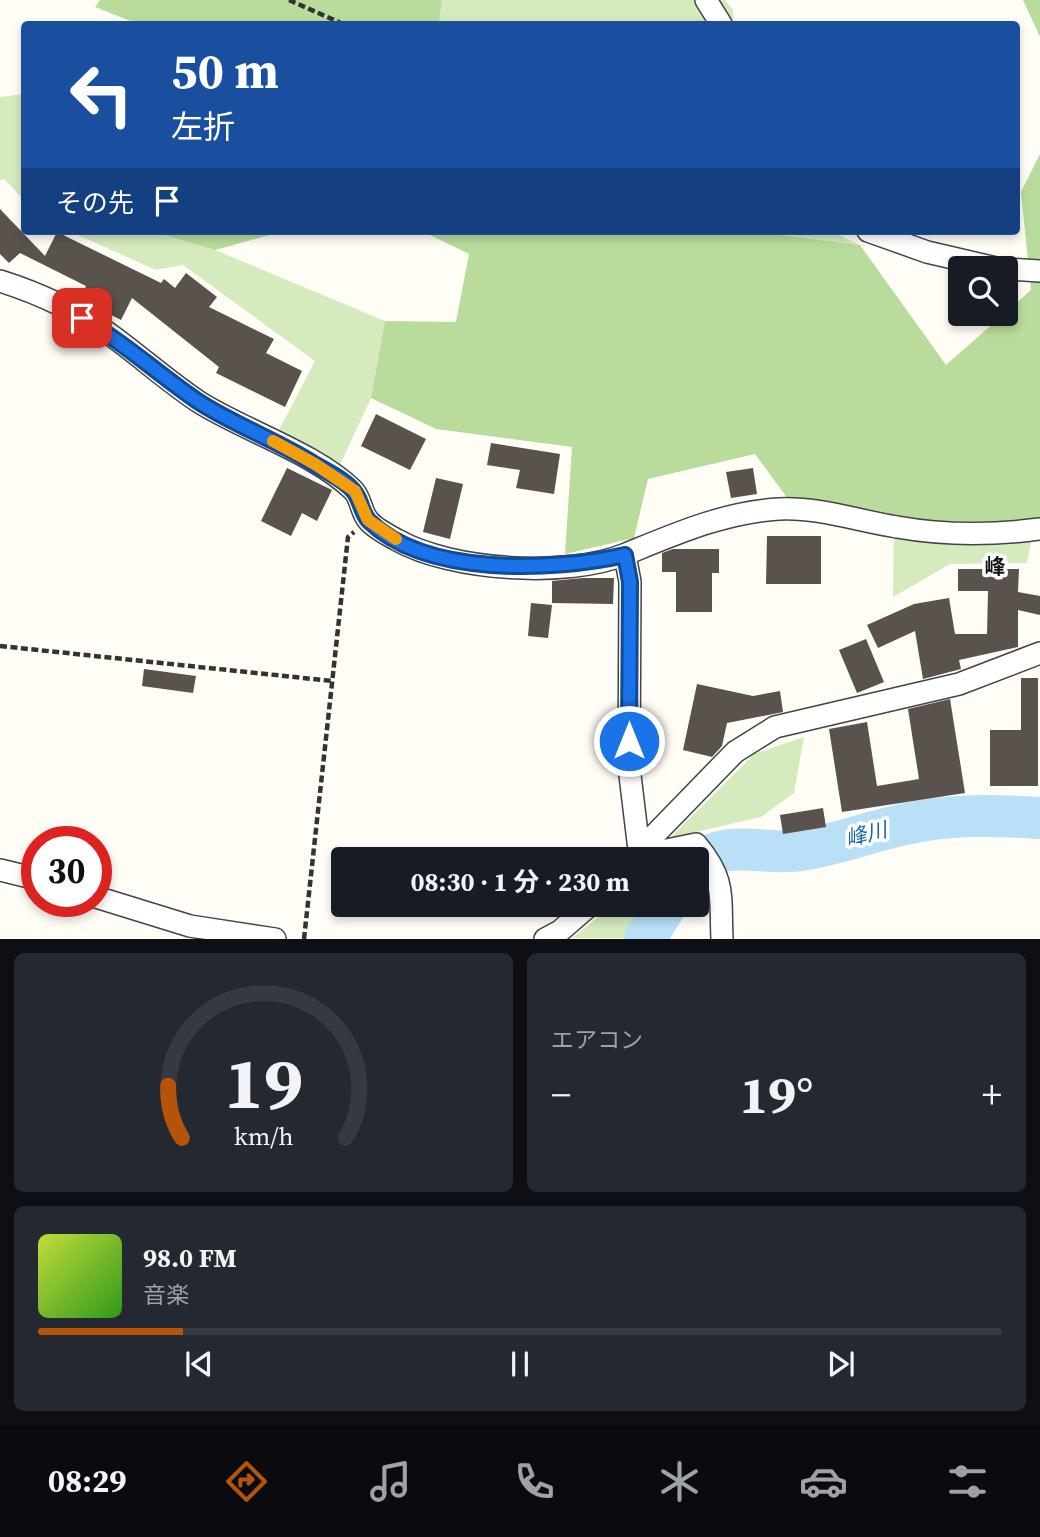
<!DOCTYPE html>
<html lang="ja">
<meta charset="utf-8">
<style>
:root{--surface:#171b24;--page:#242831;--text:#f1f3f6;--muted:#9ea1a6;--line:#363941;--accent:#b45309}
body{margin:0;font-family:"Source Serif 4","Noto Sans JP",serif;background:var(--page);color:var(--text);height:100vh;display:flex;flex-direction:column;font-size:26px;white-space:nowrap}
*{box-sizing:border-box;margin:0}
p{font-size:23px;color:var(--muted)}
.icon{flex:none;width:38px;height:38px;fill:none;stroke:currentColor;stroke-width:2;stroke-linecap:round;stroke-linejoin:round}
.map{position:relative;height:939px;overflow:hidden}
.drawer{display:flex;flex-direction:column;gap:14px;padding:14px;background:#0d0f14;flex:1}
.drawer>*{flex:none}
.guide{position:absolute;left:21px;top:21px;width:999px;height:214px;border-radius:7px;box-shadow:0 4px 10px #0003;background:#1a4fa0;color:#fff;overflow:hidden}
.tools{position:absolute;left:948px;top:256px;display:grid;gap:14px}
.tools a{display:grid;place-items:center;width:70px;height:70px;border-radius:7px;background:var(--surface);box-shadow:0 4px 10px #0003;font-size:35px}
.speed{position:absolute;left:21px;top:826px;display:flex;gap:14px;font-size:35px;font-weight:700;text-align:center}
.speed>*{display:grid;place-content:center;width:91px;height:91px;border-radius:50%;background:var(--surface);box-shadow:0 4px 10px #0003;line-height:1}
.speed .limit{border:10px solid #d22;background:#fff;color:#111}
.pin{position:absolute;display:grid;place-items:center;width:60px;height:60px;color:#fff;margin:-30px;border-radius:14px;box-shadow:0 4px 10px #0006}
.me{position:absolute;width:77px;margin:-38px;rotate:0deg;stroke-linejoin:round;filter:drop-shadow(0 0 5px #0008)}
.turn{display:flex;align-items:center;gap:24px;height:147px;padding:0 35px;font-size:32px}
.turn .icon{width:91px;height:91px;stroke-width:2.5}
.turn b{display:block;font-size:49px;line-height:60px}
.then{display:flex;align-items:center;height:66px;padding:0 35px;background:#0003;gap:14px;font-size:26px}
.big{font-size:52px;font-weight:700;line-height:1.1}
.drawer .card{flex:1;display:flex;flex-direction:column;justify-content:center;gap:10px;min-width:0;padding:0 24px;border-radius:10px;background:var(--page)}
.drawer .dial{align-items:center;gap:0}
.dial svg{height:182px;overflow:visible;fill:none;stroke:var(--line);stroke-width:7;stroke-linecap:round;text-anchor:middle}
.dial text{fill:var(--text);stroke:none}
.song{display:flex;align-items:center;gap:21px}
.cover{width:84px;height:84px;border-radius:10px;background:linear-gradient(135deg,hsl(70 70% 55%),hsl(110 70% 35%))}
.played{height:7px;border-radius:4px;background:linear-gradient(90deg,var(--accent) 15%,var(--line) 15%)}
.keys{display:flex;justify-content:space-around;direction:ltr}
.heat{display:flex;justify-content:space-between;align-items:center;font-size:38px;direction:ltr}
.drawer .tiles{flex:1;display:grid;gap:14px;grid-template-columns:1fr 1fr}
.card:last-child{grid-column:span 2}
.trip{position:absolute;left:331px;top:847px;width:378px;height:70px;border-radius:7px;background:var(--surface);box-shadow:0 4px 10px #0003;font-weight:700;line-height:70px;text-align:center}
.tab-bar{display:flex;height:112px;justify-content:space-around;align-items:center;background:#090b0e;color:var(--muted)}
.tab-bar .icon{width:49px;height:49px}
.tab-bar .selected{color:var(--accent)}
.tab-bar b{font-size:32px;color:var(--text)}
.map>svg:first-child{display:block}
</style>
<div class="map">
<svg width="1040" height="939" viewBox="0 0 1040 939">
<rect width="100%" height="100%" fill="#fffdf5"/>
<path fill="#d5ebbd" d="M 442,0 L 725,0 L 733,10 L 734,24 L 439,24 Z
M 24,94 L 24,200 L 4,179 L 0,180 L 0,97 Z
M 69,231 L 151,231 L 215,250 L 385,321 L 371,398 L 339,467 L 277,434 L 315,361 L 183,265 L 156,270 Z
M 749,231 L 831,231 L 860,245 Z
M 894,521 L 1035,522 L 1027,563 L 950,564 L 893,597 Z
M 804,737 L 794,793 L 761,817 L 670,838 L 754,754 Z
M 614,905 L 647,922 L 637,938 L 572,938 Z"/>
<path fill="#b9dc9c" d="M 100,0 L 442,0 L 439,24 L 138,24 L 95,7 Z
M 1023,0 L 1040,0 L 1040,37 Z
M 1040,154 L 1040,521 L 894,521 L 791,503 L 755,454 L 648,479 L 634,538 L 565,554 L 572,447 L 436,429 L 371,398 L 385,321 L 456,322 L 469,254 L 422,231 L 749,231 L 860,245 L 946,365 L 1031,290 L 1021,192 Z
M 151,231 L 284,231 L 215,250 Z"/>
<g fill="none" stroke-linecap="round" stroke-linejoin="round">
<path stroke="#b9e0f7" stroke-width="42" d="M 696,864 C 727,838 765,856 801,850 C 836,845 871,831 906,824 C 950,814 995,815 1040,818
M 645,939 L 666,905"/>
</g>
<path fill="#5a524d" d="M 0,209 L 45,256 L 57,232 L 161,283 L 164,279 L 175,288 L 186,273 L 217,297 L 209,307 L 274,339 L 266,353 L 302,371 L 285,407 L 216,373 L 219,367 L 132,298 L 121,320 L 80,299 L 86,286 L 20,253 L 9,263 L 0,254 Z
M 376,414 L 426,439 L 410,470 L 361,446 Z
M 491,443 L 560,454 L 554,494 L 516,488 L 520,470 L 487,465 Z
M 287,468 L 332,490 L 317,521 L 302,513 L 291,536 L 261,521 Z
M 753,468 L 757,494 L 731,498 L 726,472 Z
M 436,478 L 463,484 L 450,539 L 423,532 Z
M 767,536 L 821,536 L 821,584 L 766,584 Z
M 673,549 L 719,549 L 719,573 L 712,573 L 712,612 L 676,612 L 676,572 L 662,572 L 662,553 Z
M 958,569 L 1019,569 L 1018,592 L 1040,596 L 1040,615 L 1018,610 L 1018,647 L 959,660 L 961,669 L 923,679 L 915,631 L 878,648 L 867,625 L 914,604 L 949,598 L 955,634 L 987,634 L 988,591 L 958,591 Z
M 583,578 L 614,578 L 613,604 L 552,603 L 552,581 Z
M 531,603 L 552,605 L 548,638 L 528,636 Z
M 866,639 L 884,682 L 857,693 L 839,650 Z
M 144,669 L 196,676 L 193,693 L 142,686 Z
M 1021,678 L 1038,678 L 1038,786 L 990,786 L 990,730 L 1021,730 Z
M 697,684 L 753,696 L 780,691 L 783,712 L 727,723 L 722,746 L 712,757 L 683,750 Z
M 950,699 L 965,793 L 842,812 L 829,729 L 867,722 L 877,786 L 919,779 L 908,709 Z
M 823,808 L 826,827 L 783,834 L 780,815 Z"/>
<g fill="none" stroke-linecap="round" stroke-linejoin="round">
<defs>
<path id="street" d="M 706,0 L 721,24
M 868,231 L 927,252 L 996,268
M 1006,269 L 1040,271
M 0,281 C 38,293 75,310 108,333 C 139,355 167,381 199,402 C 245,431 315,453 353,490 C 361,498 361,512 368,520 C 374,528 388,535 397,540 C 452,571 567,578 626,554 C 675,534 725,512 779,509 C 819,507 858,521 897,527 C 942,535 994,535 1040,529
M 625,555 L 630,582 L 629,767 L 639,850
M 639,850 L 657,852 L 696,844 C 726,880 720,894 722,939
M 631,859 L 735,752 L 775,727 L 959,684 L 1040,653
M 0,870 L 37,879
M 96,897 L 190,926 L 275,939
M 545,939 L 560,931 L 590,905"/>
</defs>
<use href="#street" stroke="#444" stroke-width="24"/>
<path stroke="#333" stroke-width="4.5" stroke-dasharray="7 3.5" stroke-linecap="butt" d="M 289,0 L 343,24
M 625,24 L 656,24
M 0,646 L 332,681
M 304,939 L 348,537 L 354,532"/>
<use href="#street" stroke="#fff" stroke-width="21"/>
</g>
<g fill="none" stroke-linecap="round" stroke-linejoin="round">
<defs>
<path id="route" d="M 82,318 C 124,342 159,375 199,402 C 236,426 279,441 316,465 C 328,472 348,482 355,493 C 361,501 362,514 369,521 C 426,577 554,571 625,555 L 630,582 L 629,741"/>
</defs>
<use href="#route" stroke="#114b97" stroke-width="18"/>
<use href="#route" stroke="#1a73e8" stroke-width="12"/>
<path stroke="#f59e0b" stroke-width="12" d="M 273,441 L 315,464 L 355,491 L 368,520 L 396,539"/>
</g>
<g text-anchor="middle" dominant-baseline="central" stroke-width="7" stroke-linejoin="round" paint-order="stroke">
<g font-size="21" font-weight="bold" fill="#111" stroke="#fff">
<text x="995" y="566">峰</text>
</g>
<g font-size="21" font-style="italic" fill="#1768a6" stroke="#fff">
<text transform="translate(866 834) rotate(-14)">峰川</text>
</g>
</g>
</svg>
<div class="tools">
<a><svg class="icon" aria-label="search" viewBox="0 0 24 24"><circle cx="10" cy="10" r="6"/><path d="M15 15l6 6"/></svg></a>
</div>
<div class="speed"><div class="limit">30</div></div>
<div class="pin" style="left:82px;top:318px;background:#d93025"><svg class="icon" aria-label="arrive" viewBox="0 0 24 24"><path d="M6 21V4h12l-3 4 3 4H6"/></svg></div>
<svg class="me" style="left:629px;top:741px" viewBox="-20 -20 40 40"><circle r="17" fill="#1a73e8" stroke="#fff" stroke-width="3"/><path d="M0-11L8 9 0 5-8 9z" fill="#fff"/></svg>
<div class="trip">08:30 · 1 分 · 230 m</div>
<div class="guide">
<div class="turn"><svg class="icon" aria-label="left" viewBox="0 0 24 24"><path d="M17 20v-9H6M10 6l-5 5 5 5"/></svg><div><b>50 m</b>左折</div></div>
<div class="then">その先<svg class="icon" aria-label="arrive" viewBox="0 0 24 24"><path d="M6 21V4h12l-3 4 3 4H6"/></svg></div>
</div>
</div>
<section class="drawer">
<div class="tiles">
<div class="card dial"><svg viewBox="0 0 100 80">
<path d="M14 69A42 42 0 1 1 86 69"/>
<path d="M14 69A42 42 0 0 1 8 46" stroke="#b45309"/>
<text x="50" y="56" font-size="32" font-weight="700">19</text>
<text x="50" y="72" font-size="11">km/h</text>
</svg></div>
<div class="card"><p>エアコン</p>
<div class="heat"><a>−</a><b class="big">19°</b><a>+</a></div>
</div>
<div class="card">
<div class="song"><i class="cover"></i><div><b>98.0 FM</b><p>音楽</p></div></div>
<div class="played"></div>
<div class="keys"><svg class="icon" aria-label="previous" viewBox="0 0 24 24"><path d="M18 5L8 12l10 7zM5 5v14"/></svg><svg class="icon" aria-label="pause" viewBox="0 0 24 24"><path d="M8 5v14M16 5v14"/></svg><svg class="icon" aria-label="next" viewBox="0 0 24 24"><path d="M6 5l10 7-10 7zM19 5v14"/></svg></div>
</div>
</div>
</section>
<nav class="tab-bar">
<b>08:29</b>
<svg class="icon selected" aria-label="directions" viewBox="0 0 24 24"><path d="M12 3l9 9-9 9-9-9zM9 14v-3h6M13 9l2 2-2 2"/></svg>
<svg class="icon" aria-label="music" viewBox="0 0 24 24"><path d="M9 18V5l10-2v13"/><circle cx="6" cy="18" r="3"/><circle cx="16" cy="16" r="3"/></svg>
<svg class="icon" aria-label="phone" viewBox="0 0 24 24"><path d="M5 4h4l2 5-3 2q2 4 5 5l2-3 5 2v4C11 20 4 13 5 4z"/></svg>
<svg class="icon" aria-label="climate" viewBox="0 0 24 24"><path d="M12 3v18M4 7l16 10M4 17L20 7"/></svg>
<svg class="icon" aria-label="car" viewBox="0 0 24 24"><path d="M5 17H2v-5l4-1 3-4h7l3 4 3 1v5h-3M9 17h6M6 11h13"/><circle cx="7" cy="17" r="2"/><circle cx="17" cy="17" r="2"/></svg>
<svg class="icon" aria-label="filters" viewBox="0 0 24 24"><path d="M4 7h16M4 17h16"/><circle cx="9" cy="7" r="2"/><circle cx="15" cy="17" r="2"/></svg>
</nav>
